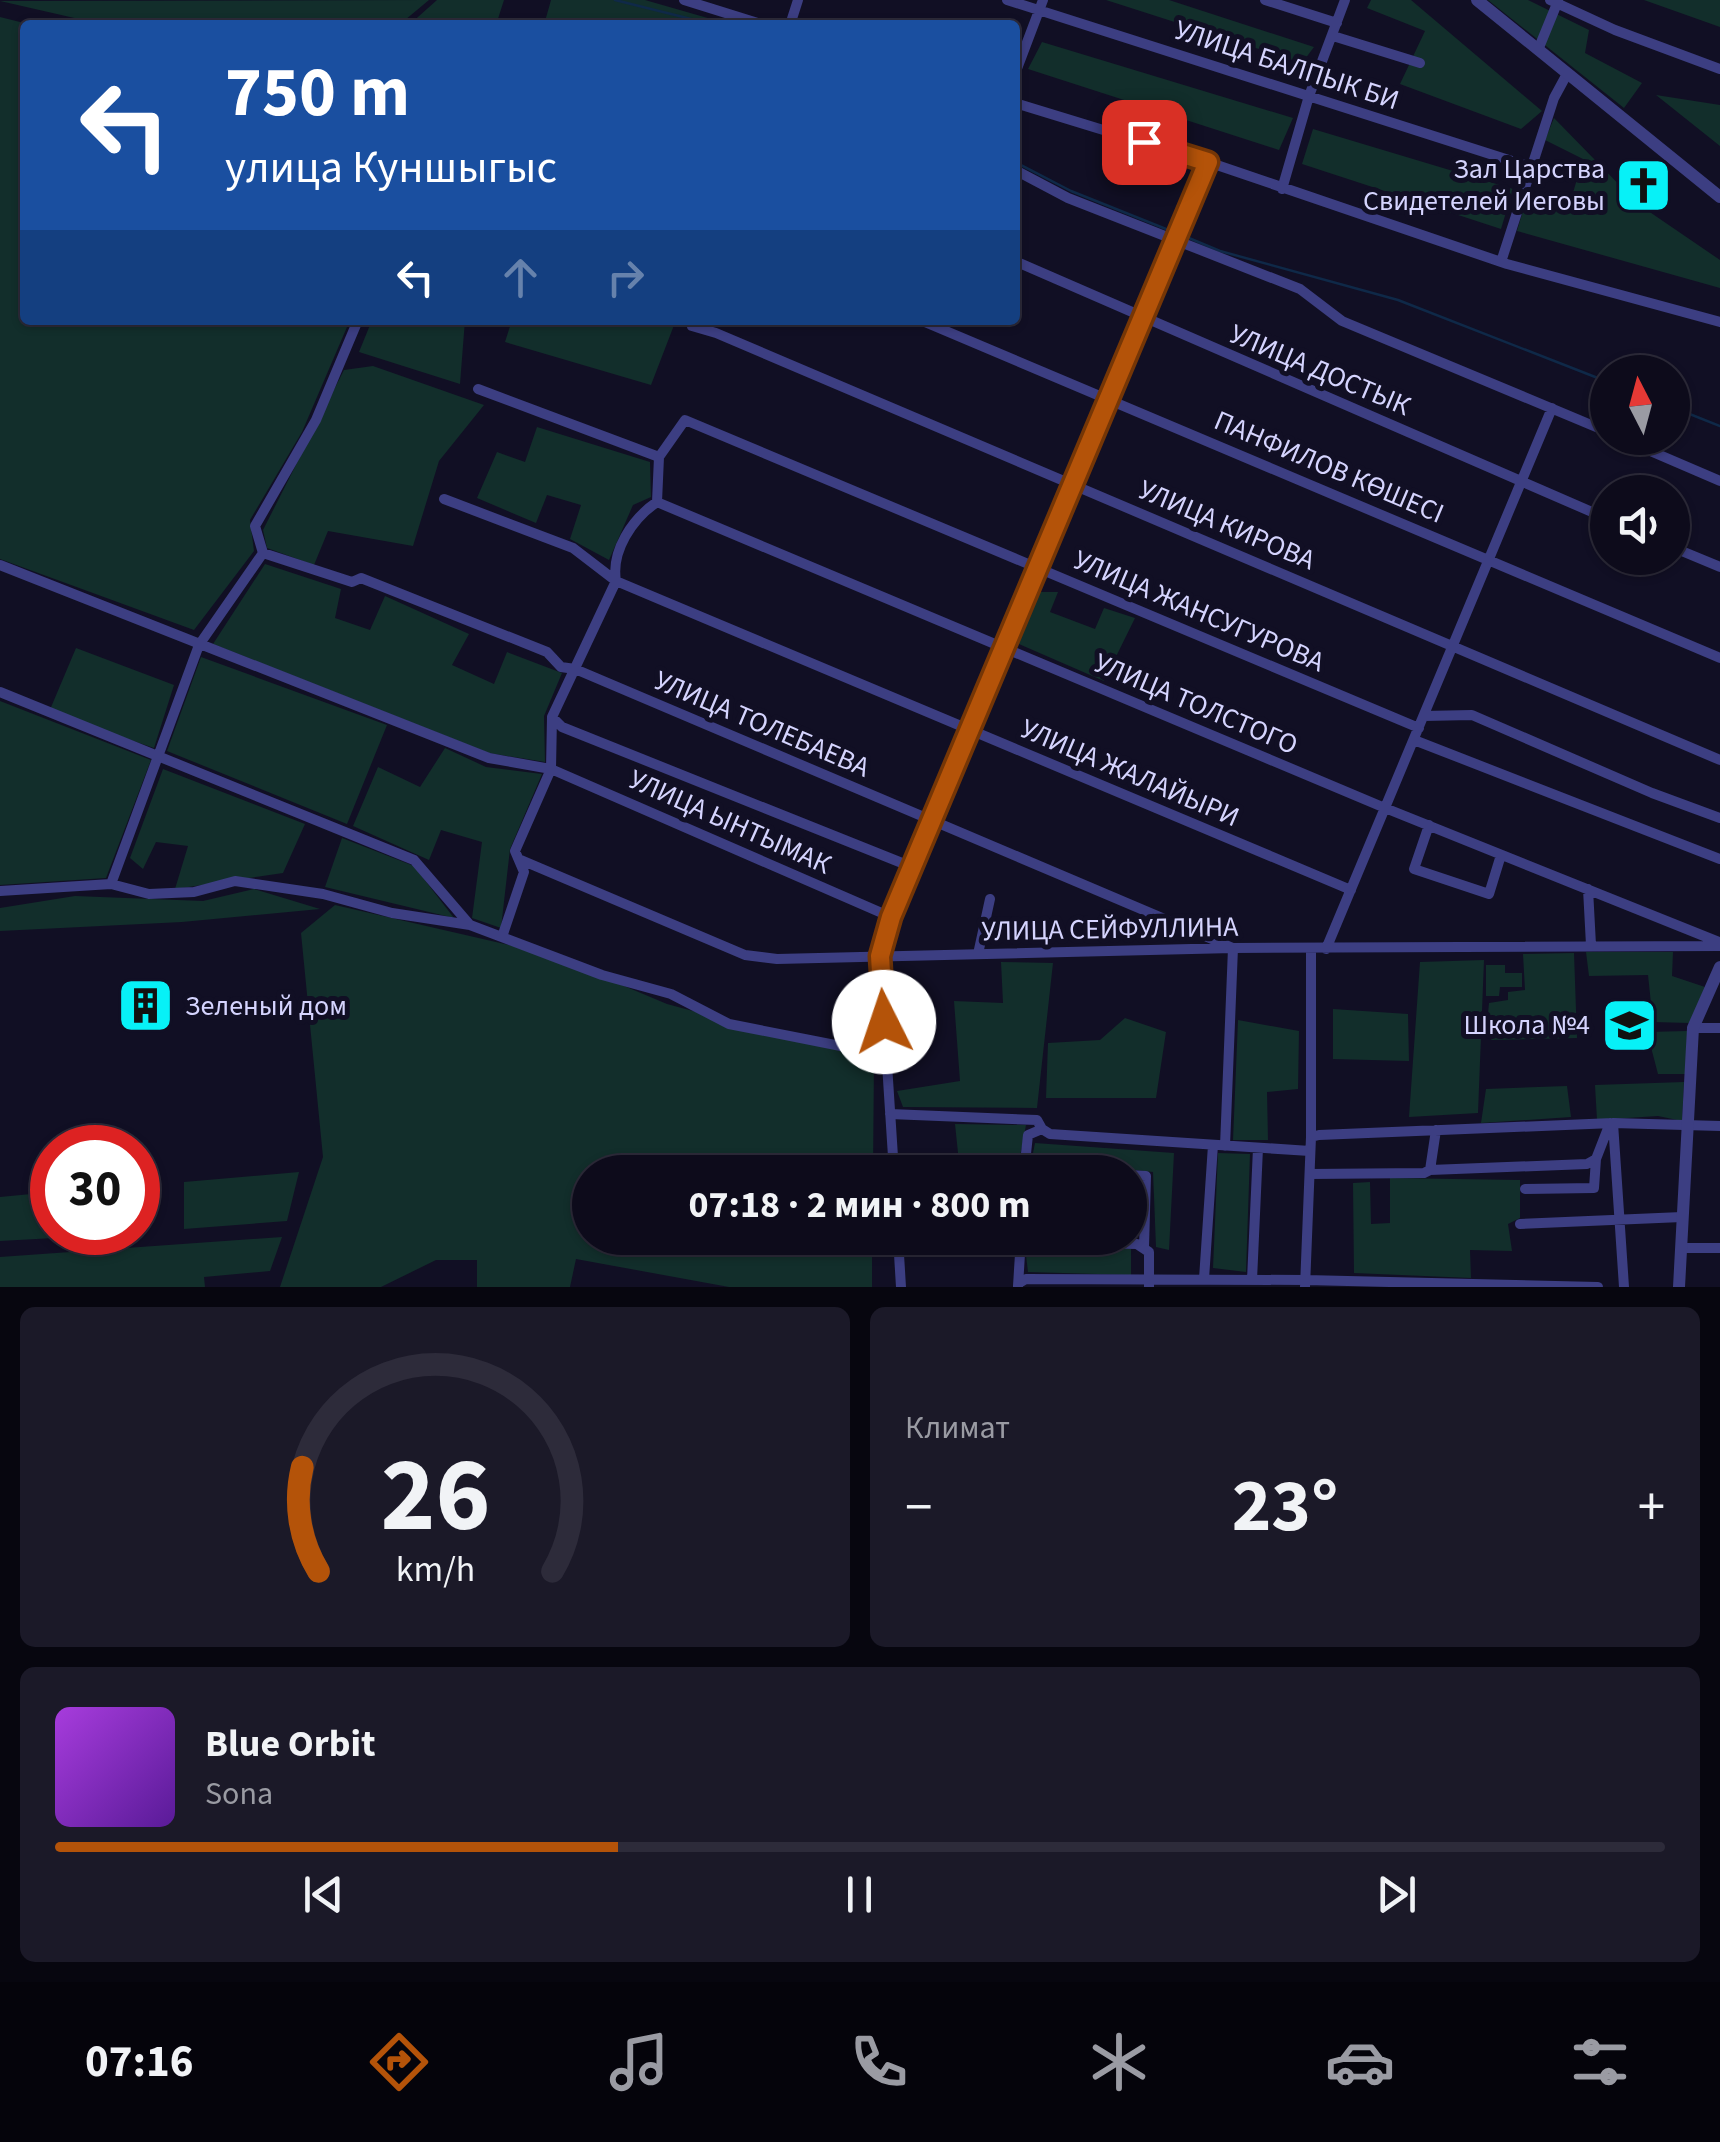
<!DOCTYPE html>
<html lang="ru">
<meta charset="utf-8">
<style>
:root{--surface:#0d0b1b;--page:#1b1928;--text:#f1f3f6;--muted:#9a9ba3;--line:#2d2b3a;--accent:#b45309}
body{margin:0;font-family:"Source Sans 3",sans-serif;background:var(--page);color:var(--text);height:100vh;display:flex;flex-direction:column;font-size:38px;white-space:nowrap}
*{box-sizing:border-box;margin:0}
p{font-size:32px;color:var(--muted)}
.icon{flex:none;width:55px;height:55px;fill:none;stroke:currentColor;stroke-width:2;stroke-linecap:round;stroke-linejoin:round}
.map{position:relative;height:1287px;overflow:hidden}
.panel{display:flex;flex-direction:column;gap:20px;padding:20px;background:#07060f;flex:1}
.panel>*{flex:none}
.hud{position:absolute;left:20px;top:20px;width:1000px;height:305px;border-radius:10px;box-shadow:0 2px 8px #0004,0 0 0 2px var(--line);background:#1a4fa0;color:#fff;overflow:hidden}
.needle{width:65px;rotate:354deg}
.tools{position:absolute;left:1590px;top:355px;display:grid;gap:20px}
.tools a{display:grid;place-items:center;width:100px;height:100px;border-radius:50%;background:var(--surface);box-shadow:0 2px 8px #0004,0 0 0 2px var(--line);font-size:50px}
.speed{position:absolute;left:30px;top:1125px;display:flex;gap:20px;font-size:50px;font-weight:700;text-align:center}
.speed>*{display:grid;place-content:center;width:130px;height:130px;border-radius:50%;background:var(--surface);box-shadow:0 2px 8px #0004,0 0 0 2px var(--line);line-height:1}
.speed .limit{border:15px solid #d22;background:#fff;color:#111}
.pin{position:absolute;display:grid;place-items:center;width:85px;height:85px;color:#fff;margin:-42px;border-radius:20px;box-shadow:0 5px 15px #0006}
.me{position:absolute;width:110px;margin:-55px;rotate:356deg;stroke-linejoin:round;filter:drop-shadow(0 0 8px #0008)}
.turn{display:flex;align-items:center;gap:35px;height:210px;padding:0 40px;font-size:45px}
.turn .icon{width:130px;height:130px;stroke-width:2.5}
.turn b{display:block;font-size:70px;line-height:85px}
.lanes{display:flex;align-items:center;height:95px;padding:0 40px;background:#0003;justify-content:center;gap:50px;direction:ltr}
.lanes .off{opacity:.35}
.big{font-size:75px;font-weight:700;line-height:1.1}
.panel .card{flex:1;display:flex;flex-direction:column;justify-content:center;gap:15px;min-width:0;padding:0 35px;border-radius:15px;background:var(--page)}
.panel .dial{align-items:center;gap:0}
.dial svg{height:260px;overflow:visible;fill:none;stroke:var(--line);stroke-width:7;stroke-linecap:round;text-anchor:middle}
.dial text{fill:var(--text);stroke:none}
.song{display:flex;align-items:center;gap:30px}
.cover{width:120px;height:120px;border-radius:15px;background:linear-gradient(135deg,hsl(280 70% 55%),hsl(270 70% 35%))}
.played{height:10px;border-radius:5px;background:linear-gradient(90deg,var(--accent) 35%,var(--line) 35%)}
.keys{display:flex;justify-content:space-around;direction:ltr}
.heat{display:flex;justify-content:space-between;align-items:center;font-size:55px;direction:ltr}
.panel .tiles{flex:1;display:grid;gap:20px;grid-template-columns:1fr 1fr}
.card:last-child{grid-column:span 2}
.trip{position:absolute;left:572px;top:1155px;width:575px;height:100px;border-radius:50px;background:var(--surface);box-shadow:0 2px 8px #0004,0 0 0 2px var(--line);font-weight:700;line-height:100px;text-align:center}
.menu{display:flex;height:160px;justify-content:space-around;align-items:center;background:#05040b;color:var(--muted)}
.menu .icon{width:70px;height:70px}
.menu .current{color:var(--accent)}
.menu b{font-size:45px;color:var(--text)}
.map>svg:first-child{display:block}
</style>
<div class="map">
<svg width="1720" height="1287" viewBox="0 0 1720 1287">
<rect width="100%" height="100%" fill="#110f24"/>
<path fill="#122e2b" d="M 429,0 L 399,25 L 105,25 L 0,1 Z
M 437,0 L 504,0 L 496,25 L 409,25 Z
M 551,0 L 645,0 L 732,25 L 544,25 Z
M 1106,0 L 1169,0 L 1314,47 L 1302,63 Z
M 1371,0 L 1411,0 L 1542,111 L 1521,129 L 1400,84 L 1425,31 L 1367,8 Z
M 1488,0 L 1528,0 L 1589,30 L 1585,53 L 1642,83 L 1624,108 Z
M 1644,0 L 1720,0 L 1720,27 Z
M 0,17 L 32,25 L 25,25 L 25,320 L 350,320 L 302,432 L 250,520 L 254,551 L 194,630 L 0,559 Z
M 1042,42 L 1293,118 L 1279,150 L 1028,69 Z
M 1656,95 L 1720,105 L 1720,146 Z
M 1554,118 L 1638,204 L 1720,260 L 1720,288 L 1517,231 L 1525,204 L 1567,213 L 1583,159 L 1545,140 Z
M 1313,129 L 1513,189 L 1501,229 L 1302,164 Z
M 372,320 L 465,320 L 460,384 L 359,352 Z
M 512,320 L 676,320 L 651,385 L 505,342 Z
M 373,366 L 484,405 L 439,461 L 413,546 L 328,531 L 314,565 L 267,548 L 263,530 L 344,370 Z
M 537,427 L 650,462 L 651,497 L 633,505 L 609,560 L 570,539 L 581,505 L 547,495 L 536,523 L 477,498 L 497,452 L 525,462 Z
M 265,564 L 341,589 L 335,618 L 370,630 L 385,596 L 469,634 L 452,665 L 494,684 L 507,652 L 562,673 L 544,716 L 545,762 L 489,753 L 213,644 Z
M 1033,592 L 1058,592 L 1050,612 L 1095,629 L 1104,608 L 1135,618 L 1104,681 L 1014,642 Z
M 76,648 L 174,685 L 154,748 L 49,712 Z
M 201,657 L 387,725 L 347,824 L 167,751 Z
M 0,701 L 151,760 L 106,878 L 0,885 Z
M 445,748 L 486,767 L 542,774 L 510,849 L 501,928 L 472,918 L 482,842 L 441,830 L 429,860 L 353,826 L 378,767 L 420,787 Z
M 163,769 L 305,824 L 283,873 L 175,889 L 188,846 L 156,842 L 143,869 L 130,858 Z
M 342,838 L 414,866 L 454,918 L 325,887 Z
M 254,889 L 320,909 L 182,922 L 0,931 L 0,908 L 75,896 L 203,901 Z
M 335,905 L 548,954 L 667,1004 L 874,1060 L 873,1172 L 590,1172 L 590,1238 L 872,1238 L 872,1287 L 729,1287 L 576,1259 L 570,1287 L 477,1287 L 477,1260 L 436,1260 L 381,1287 L 280,1287 L 323,1157 L 301,933 Z
M 1586,952 L 1673,952 L 1672,976 L 1705,987 L 1690,1023 L 1653,1022 L 1648,975 L 1589,976 Z
M 1574,953 L 1577,1038 L 1492,1040 L 1486,1035 L 1489,1003 L 1508,1000 L 1508,992 L 1525,990 L 1523,954 Z
M 1484,960 L 1478,1113 L 1409,1117 L 1420,962 Z
M 1001,962 L 1053,963 L 1037,1108 L 903,1107 L 897,1091 L 960,1081 L 954,1001 L 1003,1003 Z
M 1486,965 L 1505,965 L 1505,973 L 1522,973 L 1522,987 L 1500,987 L 1499,996 L 1486,996 Z
M 1333,1009 L 1408,1014 L 1409,1061 L 1333,1059 Z
M 1125,1018 L 1166,1032 L 1156,1098 L 1046,1098 L 1048,1043 L 1100,1040 Z
M 1238,1020 L 1299,1031 L 1298,1089 L 1267,1092 L 1268,1140 L 1233,1140 Z
M 1687,1031 L 1686,1074 L 1658,1074 L 1647,1032 Z
M 1684,1082 L 1682,1121 L 1658,1116 L 1597,1120 L 1595,1085 Z
M 1567,1086 L 1571,1117 L 1481,1123 L 1486,1089 Z
M 955,1124 L 1026,1125 L 1017,1172 L 960,1172 Z
M 1035,1143 L 1174,1153 L 1169,1250 L 1156,1247 L 1153,1172 L 1108,1167 L 1107,1172 L 1080,1172 L 1080,1163 L 1032,1158 Z
M 1218,1153 L 1250,1154 L 1246,1272 L 1213,1268 Z
M 299,1172 L 287,1221 L 184,1229 L 184,1182 Z
M 1390,1178 L 1520,1180 L 1520,1218 L 1508,1224 L 1512,1251 L 1470,1250 L 1471,1278 L 1354,1273 L 1353,1183 L 1370,1182 L 1371,1224 L 1390,1223 Z
M 52,1192 L 52,1232 L 89,1233 L 90,1236 L 0,1241 L 0,1197 Z
M 282,1237 L 270,1271 L 204,1277 L 205,1287 L 0,1287 L 0,1257 Z
M 1025,1247 L 1131,1249 L 1131,1275 L 1028,1272 Z"/>
<g fill="none" stroke-linecap="round" stroke-linejoin="round">
<path stroke="#0f2948" stroke-width="2.5" d="M 615,0 L 715,25
M 1015,162 L 1071,191 L 1176,233
M 1184,236 L 1220,251 L 1398,300 L 1608,382
M 1672,407 L 1720,426"/>
<path stroke="#3c3e82" stroke-width="10" d="M 684,0 L 764,25
M 1007,0 L 1553,174
M 1265,0 L 1337,23
M 1550,0 L 1615,30 L 1720,69
M 790,25 L 798,0
M 1333,36 L 1420,63
M 1538,50 L 1558,1
M 1015,74 L 1043,0
M 1015,103 L 1208,162 L 1507,264 L 1720,322
M 1015,170 L 1068,198 L 1300,289 L 1342,321 L 1608,432
M 1282,189 L 1309,96 L 1345,0
M 1015,261 L 1608,519
M 1501,262 L 1554,98 L 1567,74
M 693,320 L 692,326 L 716,333 L 1720,760
M 920,320 L 1720,658
M 478,389 L 659,457
M 1620,438 L 1720,481
M 444,499 L 573,548 L 616,581 L 1351,890
M 657,502 L 1385,808 L 1719,942
M 1672,547 L 1720,567
M 263,553 L 255,526 L 316,420 L 358,320
M 0,565 L 489,758 L 551,769 L 891,917
M 0,692 L 414,860 L 470,925 L 602,975 L 671,994 L 729,1024 L 886,1055
M 1424,716 L 1472,715 L 1652,793 L 1720,818
M 552,717 L 562,727 L 912,867
M 1414,740 L 1720,859
M 1429,825 L 1414,869 L 1489,894 L 1501,855
M 521,860 L 745,955 L 777,959 L 1233,948 L 1720,946
M 111,884 L 199,645 L 263,553 L 352,582 L 361,578 L 547,652 L 561,667 L 575,669 L 1233,948 L 1225,1146
M 1588,889 L 1591,945
M 0,891 L 111,884 L 149,894 L 194,892 L 235,881 L 323,894 L 392,913 L 470,925
M 502,937 L 524,872 L 515,851 L 551,769 L 552,717 L 616,581 C 611,551 632,519 657,502 L 659,457 L 685,420 L 1419,728
M 1311,949 L 1311,1137
M 1326,949 L 1552,408
M 978,954 L 990,899
M 1693,1028 L 1720,1028
M 890,1114 L 1037,1120 L 1042,1129 L 1050,1134 L 1310,1151
M 1613,1123 L 1624,1287
M 1024,1166 L 1069,1167 L 1069,1172
M 1430,1170 L 1587,1164 L 1596,1159 L 1610,1123
M 894,1172 L 880,956 L 891,917 L 1208,162
M 1024,1172 L 1028,1135 L 1042,1129
M 1310,1174 L 1424,1173 L 1430,1170 L 1436,1130
M 1130,1175 L 1146,1176 L 1144,1247
M 1525,1189 L 1594,1188 L 1596,1159
M 1520,1224 L 1682,1217
M 898,1238 L 901,1287
M 1021,1242 L 1137,1244 L 1149,1252 L 1149,1287
M 1681,1248 L 1720,1248
M 1204,1279 L 1213,1145
M 1252,1280 L 1258,1148
M 1019,1283 L 1026,1279 L 1306,1280 L 1598,1287
M 1018,1286 L 1021,1238
M 1305,1287 L 1311,1137 L 1319,1135 L 1613,1123 L 1720,1126"/>
<path stroke="#3c3e82" stroke-width="12" d="M 1477,0 L 1720,197
M 1679,1287 L 1693,1028 L 1720,967"/>
</g>
<g fill="none" stroke-linecap="round" stroke-linejoin="round">
<defs>
<path id="route" d="M 884,1022 L 880,956 L 891,917 L 1208,162 L 1144,142"/>
</defs>
<use href="#route" stroke="#753606" stroke-width="25"/>
<use href="#route" stroke="#b45309" stroke-width="18"/>
</g>
<defs>
<symbol id="church-square" viewBox="-11 -11 22 22"><rect x="-9" y="-9" width="18" height="18" rx="4" fill="#07f1f7" stroke="#110f24"/><path d="M-1.2-6h2.4v3.5h3.3v2.4h-3.3V6h-2.4V-.1h-3.3v-2.4h3.3Z" fill="#111"/></symbol>
<symbol id="building-square" viewBox="-11 -11 22 22"><rect x="-9" y="-9" width="18" height="18" rx="4" fill="#07f1f7" stroke="#110f24"/><path d="M-4-6H4V6H1V3H-1V6H-4ZM-2.5-4.3h1.7v1.8h-1.7ZM.8-4.3h1.7v1.8H.8ZM-2.5-1h1.7V.8h-1.7ZM.8-1h1.7V.8H.8Z" fill="#111"/></symbol>
<symbol id="school-square" viewBox="-11 -11 22 22"><rect x="-9" y="-9" width="18" height="18" rx="4" fill="#07f1f7" stroke="#110f24"/><path d="M0-5L7-2L0 1L-7-2ZM-4 1L0 2.5L4 1V4Q0 6-4 4Z" fill="#111"/></symbol>
</defs>
<g fill-rule="evenodd">
<use href="#church-square" x="1612" y="154" width="63" height="63"/>
<use href="#building-square" x="114" y="974" width="63" height="63"/>
<use href="#school-square" x="1598" y="994" width="63" height="63"/>
</g>
<g text-anchor="middle" dominant-baseline="central" stroke-width="10" stroke-linejoin="round" paint-order="stroke">
<g font-size="28" fill="#d5d4fe" stroke="#110f24">
<text transform="translate(1287 65) rotate(18)">УЛИЦА БАЛПЫК БИ</text>
<text transform="translate(1320 370) rotate(23)">УЛИЦА ДОСТЫК</text>
<text transform="translate(1329 467) rotate(23)">ПАНФИЛОВ КӨШЕСІ</text>
<text transform="translate(1227 525) rotate(23)">УЛИЦА КИРОВА</text>
<text transform="translate(1199 611) rotate(23)">УЛИЦА ЖАНСУГУРОВА</text>
<text transform="translate(1196 704) rotate(23)">УЛИЦА ТОЛСТОГО</text>
<text transform="translate(762 724) rotate(23)">УЛИЦА ТОЛЕБАЕВА</text>
<text transform="translate(1130 773) rotate(23)">УЛИЦА ЖАЛАЙЫРИ</text>
<text transform="translate(730 822) rotate(24)">УЛИЦА ЫНТЫМАК</text>
<text transform="translate(1110 929) rotate(-1)">УЛИЦА СЕЙФУЛЛИНА</text>
</g>
<g font-size="28" fill="#d5d4fe" stroke="#110f24" text-anchor="end">
<text x="1605" y="169">Зал Царства<tspan x="1605" dy="32">Свидетелей Иеговы</tspan></text>
<text x="185" y="1006" text-anchor="start">Зеленый дом</text>
<text x="1590" y="1025">Школа №4</text>
</g>
</g>
</svg>
<div class="tools">
<a><svg class="needle" viewBox="-14 -14 28 28"><path d="M0-13l5 13h-10z" fill="#e53935"/><path d="M0 13l5-13h-10z" fill="#9a9ba3"/></svg></a>
<a><svg class="icon" aria-label="sound" viewBox="0 0 24 24"><path d="M4 9h4l5-4v14l-5-4H4zM17 9q2 3 0 6"/></svg></a>
</div>
<div class="speed"><div class="limit">30</div></div>
<div class="pin" style="left:1144px;top:142px;background:#d93025"><svg class="icon" aria-label="arrive" viewBox="0 0 24 24"><path d="M6 21V4h12l-3 4 3 4H6"/></svg></div>
<svg class="me" style="left:884px;top:1022px" viewBox="-20 -20 40 40"><circle r="19" fill="#fff"/><path d="M0-13L10 11 0 6-10 11z" fill="#b45309"/></svg>
<div class="trip">07:18 · 2 мин · 800 m</div>
<div class="hud">
<div class="turn"><svg class="icon" aria-label="left" viewBox="0 0 24 24"><path d="M17 20v-9H6M10 6l-5 5 5 5"/></svg><div><b>750 m</b>улица Куншыгыс</div></div>
<div class="lanes"><svg class="icon" aria-label="left" viewBox="0 0 24 24"><path d="M17 20v-9H6M10 6l-5 5 5 5"/></svg><svg class="icon off" aria-label="ahead" viewBox="0 0 24 24"><path d="M12 20V5M6 11l6-6 6 6"/></svg><svg class="icon off" aria-label="right" viewBox="0 0 24 24"><path d="M7 20v-9h11M14 6l5 5-5 5"/></svg></div>
</div>
</div>
<section class="panel">
<div class="tiles">
<div class="card dial"><svg viewBox="0 0 100 80">
<path d="M14 69A42 42 0 1 1 86 69"/>
<path d="M14 69A42 42 0 0 1 9 37" stroke="#b45309"/>
<text x="50" y="56" font-size="32" font-weight="700">26</text>
<text x="50" y="72" font-size="11">km/h</text>
</svg></div>
<div class="card"><p>Климат</p>
<div class="heat"><a>−</a><b class="big">23°</b><a>+</a></div>
</div>
<div class="card">
<div class="song"><i class="cover"></i><div><b>Blue Orbit</b><p>Sona</p></div></div>
<div class="played"></div>
<div class="keys"><svg class="icon" aria-label="previous" viewBox="0 0 24 24"><path d="M18 5L8 12l10 7zM5 5v14"/></svg><svg class="icon" aria-label="pause" viewBox="0 0 24 24"><path d="M8 5v14M16 5v14"/></svg><svg class="icon" aria-label="next" viewBox="0 0 24 24"><path d="M6 5l10 7-10 7zM19 5v14"/></svg></div>
</div>
</div>
</section>
<nav class="menu">
<b>07:16</b>
<svg class="icon current" aria-label="directions" viewBox="0 0 24 24"><path d="M12 3l9 9-9 9-9-9zM9 14v-3h6M13 9l2 2-2 2"/></svg>
<svg class="icon" aria-label="music" viewBox="0 0 24 24"><path d="M9 18V5l10-2v13"/><circle cx="6" cy="18" r="3"/><circle cx="16" cy="16" r="3"/></svg>
<svg class="icon" aria-label="phone" viewBox="0 0 24 24"><path d="M5 4h4l2 5-3 2q2 4 5 5l2-3 5 2v4C11 20 4 13 5 4z"/></svg>
<svg class="icon" aria-label="climate" viewBox="0 0 24 24"><path d="M12 3v18M4 7l16 10M4 17L20 7"/></svg>
<svg class="icon" aria-label="car" viewBox="0 0 24 24"><path d="M5 17H2v-5l4-1 3-4h7l3 4 3 1v5h-3M9 17h6M6 11h13"/><circle cx="7" cy="17" r="2"/><circle cx="17" cy="17" r="2"/></svg>
<svg class="icon" aria-label="filters" viewBox="0 0 24 24"><path d="M4 7h16M4 17h16"/><circle cx="9" cy="7" r="2"/><circle cx="15" cy="17" r="2"/></svg>
</nav>
